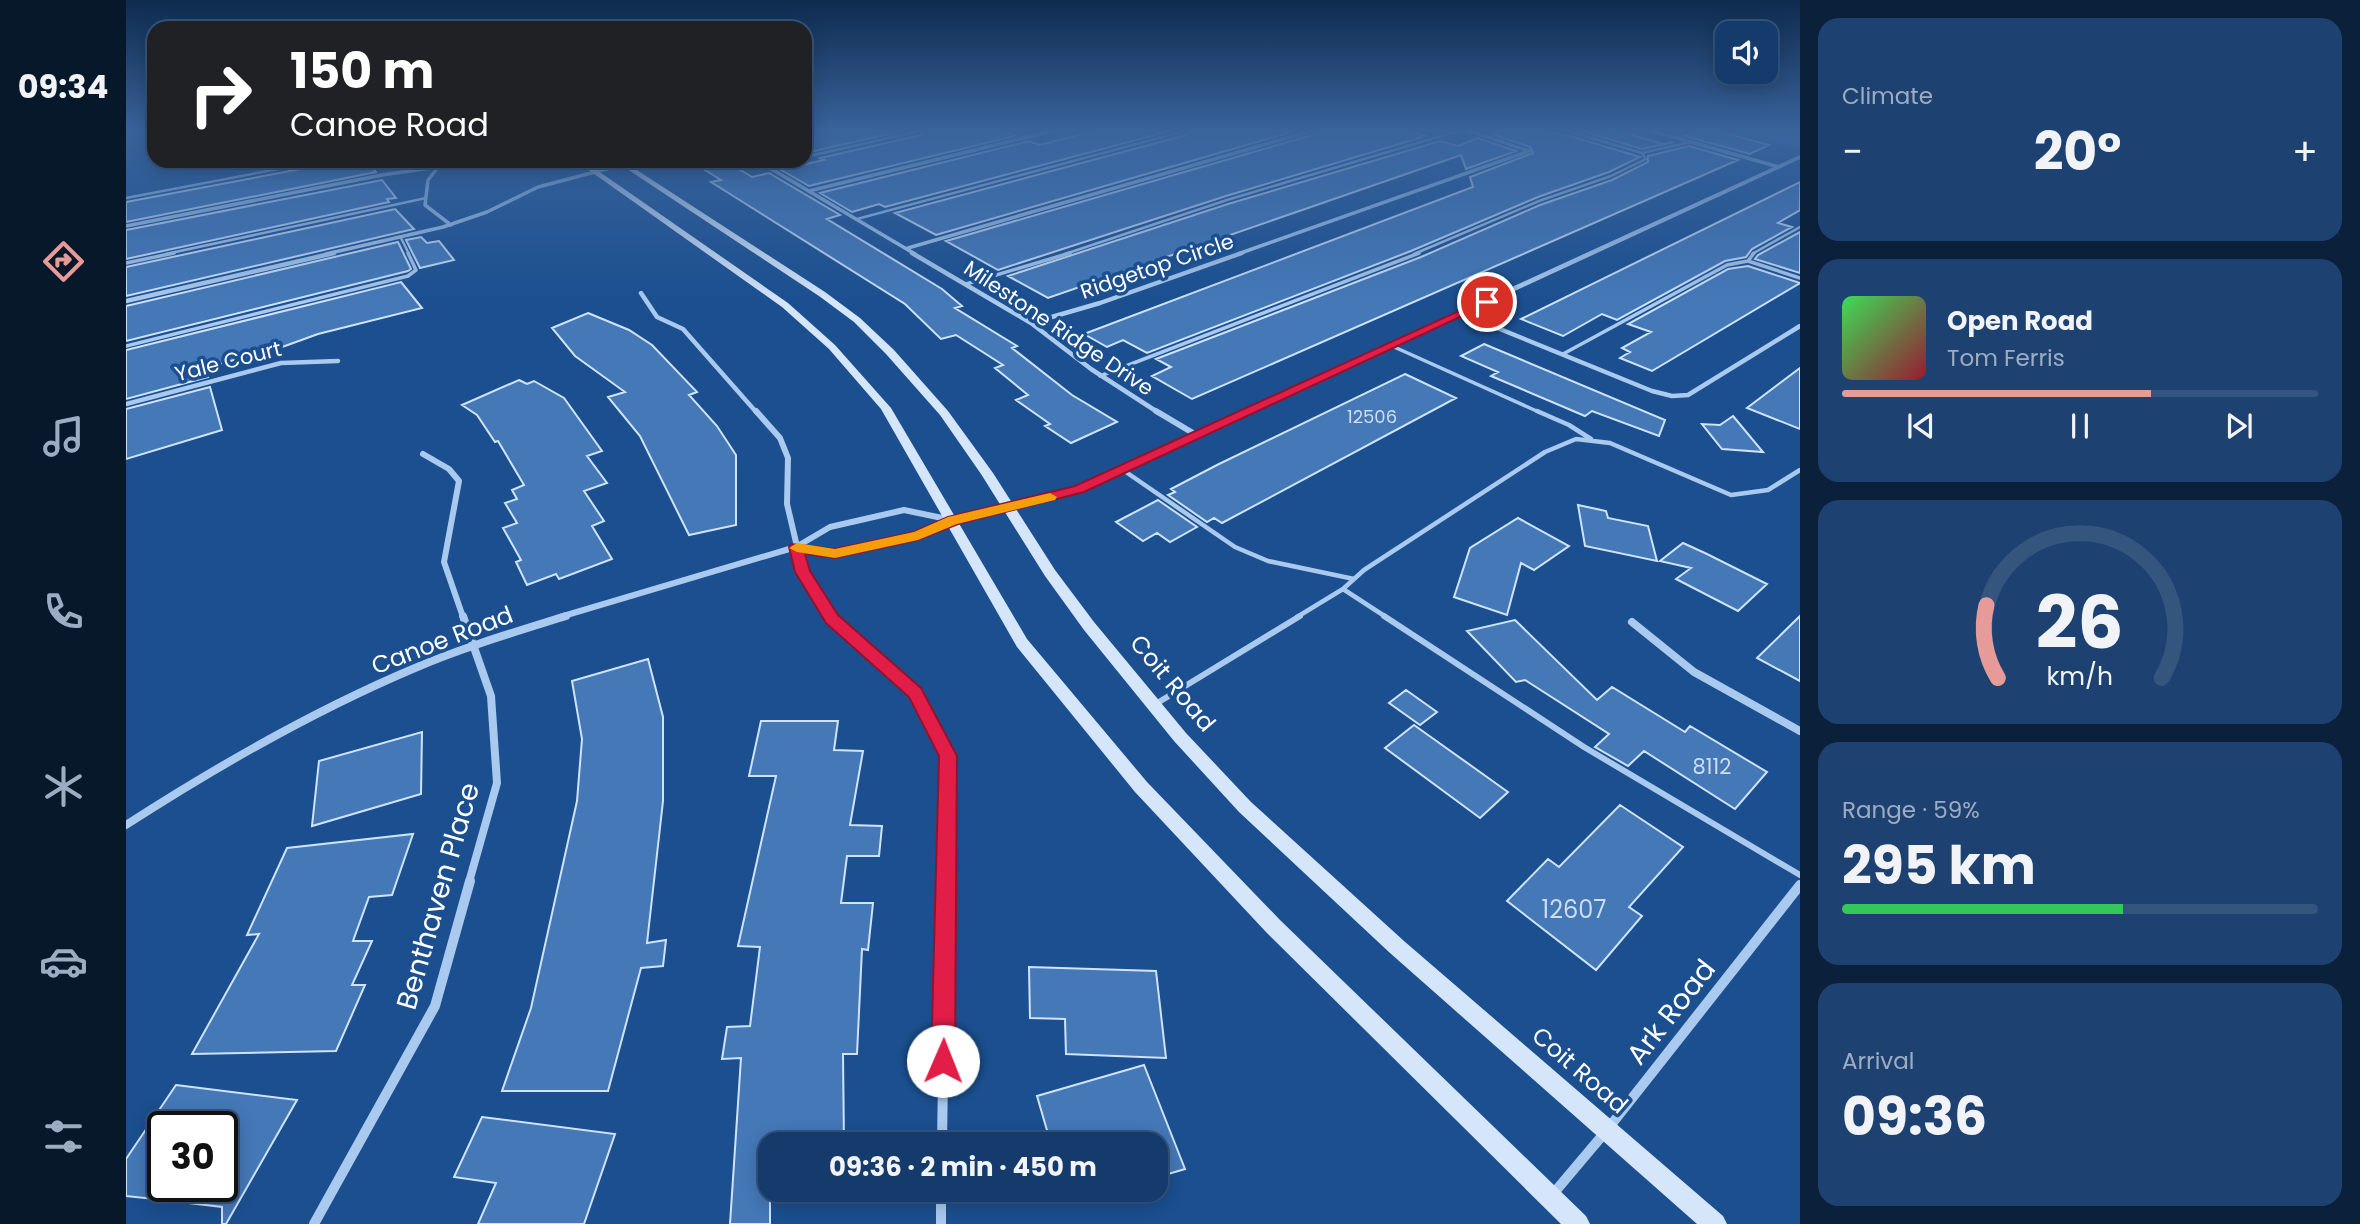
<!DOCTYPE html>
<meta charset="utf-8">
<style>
:root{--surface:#143b6b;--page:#1d4271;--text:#f1f3f6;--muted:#9dadc1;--line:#33557e;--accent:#e69b98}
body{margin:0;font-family:Poppins,sans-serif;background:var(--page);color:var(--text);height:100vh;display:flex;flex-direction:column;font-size:26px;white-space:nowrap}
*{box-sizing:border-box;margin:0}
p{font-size:23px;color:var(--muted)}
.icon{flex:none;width:38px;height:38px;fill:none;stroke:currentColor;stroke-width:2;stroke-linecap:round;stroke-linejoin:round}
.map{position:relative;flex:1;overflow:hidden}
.panel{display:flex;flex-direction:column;gap:18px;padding:18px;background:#0b203b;width:560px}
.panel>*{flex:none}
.top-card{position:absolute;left:21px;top:21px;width:665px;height:147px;border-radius:21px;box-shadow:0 4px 18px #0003,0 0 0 2px var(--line);background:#202124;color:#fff;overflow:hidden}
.controls{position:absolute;left:1589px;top:21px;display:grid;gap:14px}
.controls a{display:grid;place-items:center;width:63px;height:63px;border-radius:14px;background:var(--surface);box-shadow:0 4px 18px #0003,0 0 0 2px var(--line);font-size:35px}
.speed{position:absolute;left:21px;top:1111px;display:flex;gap:14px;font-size:35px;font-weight:700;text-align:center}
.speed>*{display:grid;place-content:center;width:91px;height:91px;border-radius:50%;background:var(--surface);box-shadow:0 4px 18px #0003,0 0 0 2px var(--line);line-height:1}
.speed .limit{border:4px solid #111;border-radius:10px;background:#fff;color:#111}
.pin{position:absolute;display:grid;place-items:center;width:60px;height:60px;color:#fff;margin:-30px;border:4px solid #fff;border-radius:50%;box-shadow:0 2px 7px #0007}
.me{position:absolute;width:77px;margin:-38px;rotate:1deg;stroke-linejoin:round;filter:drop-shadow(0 0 5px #0008)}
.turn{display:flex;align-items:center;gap:24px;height:147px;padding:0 28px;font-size:32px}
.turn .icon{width:91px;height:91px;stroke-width:2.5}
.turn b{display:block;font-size:49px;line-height:60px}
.big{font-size:52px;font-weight:700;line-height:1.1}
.panel .widget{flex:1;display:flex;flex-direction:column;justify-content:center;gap:10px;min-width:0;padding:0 24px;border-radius:21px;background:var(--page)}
.panel .dial{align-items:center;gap:0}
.dial svg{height:182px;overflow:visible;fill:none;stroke:var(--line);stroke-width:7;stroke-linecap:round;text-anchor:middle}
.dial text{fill:var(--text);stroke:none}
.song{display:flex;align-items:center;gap:21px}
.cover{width:84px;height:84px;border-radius:10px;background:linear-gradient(135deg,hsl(130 70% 55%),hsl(350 70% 35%))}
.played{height:7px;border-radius:4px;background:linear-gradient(90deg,var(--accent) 65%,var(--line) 65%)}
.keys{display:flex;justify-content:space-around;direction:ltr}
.heat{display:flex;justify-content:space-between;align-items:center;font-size:38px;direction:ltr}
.charge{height:10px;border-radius:5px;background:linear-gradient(90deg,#34c759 59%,var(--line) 0)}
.trip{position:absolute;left:632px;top:1132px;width:410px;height:70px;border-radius:21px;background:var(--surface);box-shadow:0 4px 18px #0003,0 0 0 2px var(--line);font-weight:700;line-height:70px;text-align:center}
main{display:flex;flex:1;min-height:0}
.tab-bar{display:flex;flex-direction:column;width:126px;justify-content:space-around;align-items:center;background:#08182b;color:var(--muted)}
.tab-bar .icon{width:49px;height:49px}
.tab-bar .on{color:var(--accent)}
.tab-bar b{font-size:32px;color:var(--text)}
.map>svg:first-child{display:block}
</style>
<main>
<nav class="tab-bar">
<b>09:34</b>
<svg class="icon on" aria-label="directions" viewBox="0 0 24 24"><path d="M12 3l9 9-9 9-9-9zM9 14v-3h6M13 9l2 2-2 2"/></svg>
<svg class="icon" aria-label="music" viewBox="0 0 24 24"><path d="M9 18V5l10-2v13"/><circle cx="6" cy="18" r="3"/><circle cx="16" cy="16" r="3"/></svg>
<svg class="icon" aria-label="phone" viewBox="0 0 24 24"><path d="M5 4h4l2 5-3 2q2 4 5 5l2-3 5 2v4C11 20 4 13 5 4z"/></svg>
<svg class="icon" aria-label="climate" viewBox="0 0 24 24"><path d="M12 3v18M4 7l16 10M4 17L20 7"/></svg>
<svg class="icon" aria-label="car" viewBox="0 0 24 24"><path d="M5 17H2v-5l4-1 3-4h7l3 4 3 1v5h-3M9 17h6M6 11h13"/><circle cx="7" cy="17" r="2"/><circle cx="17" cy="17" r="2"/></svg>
<svg class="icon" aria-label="filters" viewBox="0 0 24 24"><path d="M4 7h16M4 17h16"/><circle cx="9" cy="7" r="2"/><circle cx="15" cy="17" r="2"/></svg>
</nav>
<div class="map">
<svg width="1674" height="1224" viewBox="0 0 1674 1224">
<rect width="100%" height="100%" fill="#1b4f8f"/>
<path fill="#2e69ad" d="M 1606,131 L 1665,131 L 1674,133 L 1674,147 L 1670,149 Z"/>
<path fill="#4478b7" stroke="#cfe3fa" stroke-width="2" d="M 693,131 L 776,131 L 684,152 L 679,149 L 679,134 Z
M 798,131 L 878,131 L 889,136 L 683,186 L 655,170 L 698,160 L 694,158 L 795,135 Z
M 969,131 L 1044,131 L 759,207 L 753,204 L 726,212 L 694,193 L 903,141 L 913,145 Z
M 1063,131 L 1169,131 L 810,235 L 769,213 L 1060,135 Z
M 1189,131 L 1282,131 L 1300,136 L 1100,196 L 872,270 L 820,241 L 1186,135 Z
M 1375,131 L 1417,131 L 1444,136 L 1514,157 L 1483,172 L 1412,197 L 1285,251 L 1021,353 L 997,340 L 981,347 L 958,334 L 1347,187 L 1344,177 L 1407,153 L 1404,147 L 1366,134 Z
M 1493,131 L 1537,144 L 1548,142 L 1516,149 L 1459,132 Z
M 1572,131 L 1592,131 L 1643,145 L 1624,154 L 1559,136 Z
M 1352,138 L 1390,151 L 1340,169 L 1335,155 L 922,298 L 882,276 L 1102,204 L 1314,141 L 1332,146 Z
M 1563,146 L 1612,160 L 1066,399 L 1026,376 L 1045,367 L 1030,359 L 1295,257 L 1414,205 L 1486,180 L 1522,162 L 1522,156 Z
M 217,161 L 241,161 L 250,172 L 0,222 L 0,202 Z
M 605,164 L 626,177 L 643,173 L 714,215 L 701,219 L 816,289 L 836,306 L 829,308 L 891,346 L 886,348 L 946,395 L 991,422 L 945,443 L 919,426 L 924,424 L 890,400 L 902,395 L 869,368 L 877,365 L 830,335 L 815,339 L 779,304 L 585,182 L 595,180 L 579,170 Z
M 256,180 L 270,198 L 261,199 L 263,202 L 0,259 L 0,230 Z
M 1674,182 L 1674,210 L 1652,223 L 1666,227 L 1626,249 L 1620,257 L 1599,261 L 1491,320 L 1476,314 L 1437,336 L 1395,319 Z
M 269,209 L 288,229 L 0,296 L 0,267 Z
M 1674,232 L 1674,273 L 1629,259 L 1632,255 Z
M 295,237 L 301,243 L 313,241 L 328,260 L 294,268 L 280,240 Z
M 272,242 L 285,269 L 282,271 L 0,341 L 0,306 Z
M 1622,266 L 1674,283 L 1526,371 L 1494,358 L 1504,352 L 1496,348 L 1525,332 L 1502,324 L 1602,269 Z
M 275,282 L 296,308 L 192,334 L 159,346 L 79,368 L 82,377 L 0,399 L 0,350 Z
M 462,313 L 503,330 L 526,345 L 571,392 L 563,395 L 591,426 L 610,455 L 610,525 L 563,535 L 514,436 L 482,397 L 499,392 L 449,356 L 426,328 Z
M 1358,344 L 1539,420 L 1533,436 L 1466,411 L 1459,416 L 1365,376 L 1372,372 L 1335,356 Z
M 1674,368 L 1674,429 L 1621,408 Z
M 1279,374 L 1330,398 L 1096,523 L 1088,518 L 1081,522 L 1042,495 L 1049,492 L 1045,489 L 1091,465 Z
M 393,380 L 401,384 L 408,381 L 438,398 L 476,451 L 461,456 L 481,483 L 458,491 L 478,521 L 466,526 L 486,559 L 433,579 L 430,574 L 401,585 L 390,562 L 395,560 L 377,528 L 391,523 L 379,503 L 391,499 L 386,490 L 398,485 L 372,441 L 369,442 L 351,415 L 336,405 Z
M 84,387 L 96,430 L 0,459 L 0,409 Z
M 1607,416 L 1637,452 L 1596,449 L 1576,424 L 1594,425 Z
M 1032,500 L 1071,527 L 1044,542 L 1031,533 L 1017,541 L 990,522 Z
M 1452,505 L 1480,511 L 1482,518 L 1522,526 L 1531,561 L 1459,546 Z
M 1392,518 L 1443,546 L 1408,570 L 1395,563 L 1381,615 L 1328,597 L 1344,548 Z
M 1557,543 L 1581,554 L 1641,584 L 1612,611 L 1550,579 L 1565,568 L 1534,561 Z
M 1674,616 L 1674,681 L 1631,658 Z
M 1389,620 L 1471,700 L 1486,687 L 1559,732 L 1564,726 L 1641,772 L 1609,809 L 1518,751 L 1502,766 L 1469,747 L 1483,734 L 1399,680 L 1390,682 L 1341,631 Z
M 522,659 L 537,717 L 537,801 L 521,943 L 540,940 L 537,966 L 515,968 L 482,1091 L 376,1091 L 405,1008 L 451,801 L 456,739 L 446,681 Z
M 1280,690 L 1311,712 L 1294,725 L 1263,703 Z
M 635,721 L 712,721 L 708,750 L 737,751 L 724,825 L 756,826 L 753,856 L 721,856 L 715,903 L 747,903 L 742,950 L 736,949 L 731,1054 L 717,1054 L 718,1144 L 644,1144 L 644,1224 L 604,1224 L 615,1058 L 596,1059 L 601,1027 L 624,1026 L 634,947 L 612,946 L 650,776 L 623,776 Z
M 1288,725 L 1382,792 L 1354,818 L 1259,748 Z
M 296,732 L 295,794 L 186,826 L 193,761 Z
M 1494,805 L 1557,847 L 1503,907 L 1516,916 L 1470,970 L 1381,901 L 1422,859 L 1433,867 Z
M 287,834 L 266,895 L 243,897 L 227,941 L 246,941 L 226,985 L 239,985 L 210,1051 L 66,1054 L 133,934 L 121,935 L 161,848 Z
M 903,967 L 1030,971 L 1040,1058 L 940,1054 L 939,1019 L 904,1018 Z
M 1018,1065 L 1059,1169 L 1029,1178 L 1029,1144 L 925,1144 L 911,1096 Z
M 50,1085 L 171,1100 L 100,1224 L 96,1224 L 96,1207 L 38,1200 L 38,1186 L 96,1186 L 96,1127 L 37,1127 L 37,1200 L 0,1196 L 0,1159 Z
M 356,1117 L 489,1134 L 458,1224 L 352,1224 L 370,1183 L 328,1177 Z"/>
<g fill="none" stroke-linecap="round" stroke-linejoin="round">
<path stroke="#a9c9ee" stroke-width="2.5" d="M 1516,153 L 1564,142
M 679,157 L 794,131
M 643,167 L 666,161
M 0,198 L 194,161
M 731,219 L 1059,131
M 275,238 L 283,254
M 40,254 L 300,198
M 939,254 L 1101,200 L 1332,131
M 1288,254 L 1413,201 L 1485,176 L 1520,159 L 1516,153 L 1441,131
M 1626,254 L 1674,227"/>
<path stroke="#a9c9ee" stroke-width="3.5" d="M 1622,261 L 1674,278
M 0,263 L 48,253
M 840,284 L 944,253
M 0,346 L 282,276 L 290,270 L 282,253
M 1266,346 L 1415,413
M 1437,354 L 1601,265 L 1622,261 L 1628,253
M 974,376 L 1293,253"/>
<path stroke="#a9c9ee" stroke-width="4.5" d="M 1411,411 L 1443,425 L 1465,439
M 997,470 L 1109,547 L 1142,561 L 1228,579
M 1217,589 L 1260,617
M 1171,617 L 1217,589 L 1238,570 L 1419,452 L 1450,439 L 1484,443 L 1605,495 L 1642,490 L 1674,470"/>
<path stroke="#a9c9ee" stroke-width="6" d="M 1258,616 L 1458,747 L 1674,875
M 1028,705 L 1174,616"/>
<path stroke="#a9c9ee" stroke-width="3.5" d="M 1344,131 L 1403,151
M 1526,131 L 1653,167
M 317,161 L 302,180 L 299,205 L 325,225
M 632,161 L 789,254
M 683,191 L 926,131
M 0,226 L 256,175 L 312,167
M 782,248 L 1185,131
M 200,254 L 317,227 L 361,212 L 412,187 L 511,161
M 1112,254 L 1403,151"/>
<path stroke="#a9c9ee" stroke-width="4.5" d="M 786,253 L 905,323 L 965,369 L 1033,413
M 515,293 L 531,317 L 557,329 L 631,413
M 0,301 L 208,253
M 1337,314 L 1526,391 L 1546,396 L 1562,395 L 1674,326
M 905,323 L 974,303 L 1116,253
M 0,404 L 155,363 L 212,361"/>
<path stroke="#a9c9ee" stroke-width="6" d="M 630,411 L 654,438 L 662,458 L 661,504 L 677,572 L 705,617
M 1030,411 L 1072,436
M 297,454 L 323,469 L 333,481 L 318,562 L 337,617
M 671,548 L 709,553 L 792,536 L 827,520
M 434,617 L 670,547 L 704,527 L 778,510 L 826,520"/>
<path stroke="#a9c9ee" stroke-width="8" d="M 337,616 L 365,696 L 371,783 L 343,882
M 704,616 L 789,693 L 822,756 L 820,882
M 1506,622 L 1568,672 L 1674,731
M 0,825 C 93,765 187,711 289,668 C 338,647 389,632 440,616"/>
<path stroke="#a9c9ee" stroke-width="10" d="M 816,1144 L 820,881
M 815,1190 L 815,1224
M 1427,1194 L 1481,1130 L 1674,885
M 188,1224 L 309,1006 L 344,881"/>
<path fill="#a9c9ee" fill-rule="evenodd" d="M 1674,155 L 1674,159 L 957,491 L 827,523 L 822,520 L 823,518 L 949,487 Z"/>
<path fill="#d6e6fa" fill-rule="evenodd" d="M 450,161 L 458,161 L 662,303 L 709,345 L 765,408 L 901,639 L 1021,782 L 1154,920 L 1460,1216 L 1464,1224 L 1435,1224 L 1140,932 L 1009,792 L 891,647 L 755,409 L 703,349 L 656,307 Z
M 489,161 L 497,161 L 699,292 L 734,318 L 768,350 L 822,411 L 867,473 L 929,570 L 968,622 L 1060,733 L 1125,802 L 1278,941 L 1597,1216 L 1601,1224 L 1571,1224 L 1264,953 L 1113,812 L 1048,741 L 958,630 L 919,576 L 855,474 L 814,415 L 760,354 L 728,322 L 693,296 Z"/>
</g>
<linearGradient id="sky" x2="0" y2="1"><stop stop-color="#0f2b4f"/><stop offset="0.43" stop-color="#39639b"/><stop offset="1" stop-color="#39639b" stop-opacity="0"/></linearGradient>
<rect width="1674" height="302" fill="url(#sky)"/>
<path fill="#e11d48" stroke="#92132f" stroke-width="2" d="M 1357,300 L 1366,302 L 958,492 L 832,524 L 792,540 L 709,558 L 679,554 L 684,571 L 712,615 L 795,688 L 831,756 L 829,1061 L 826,1070 L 817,1073 L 809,1070 L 805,1061 L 813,756 L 783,697 L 700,623 L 669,572 L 663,547 L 665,544 L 709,549 L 788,532 L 822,517 L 949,486 Z"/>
<path fill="#f59e0b" d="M 924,493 L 931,497 L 929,500 L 831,524 L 792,540 L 709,558 L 671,552 L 663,548 L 671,543 L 709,549 L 788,532 L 822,517 Z"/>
<g text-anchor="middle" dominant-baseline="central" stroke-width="7" stroke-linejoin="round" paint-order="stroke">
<g font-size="18" fill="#d0dded">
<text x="1246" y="416">12506</text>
</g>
<g font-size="21" fill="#fff" stroke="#1b4f8f">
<text transform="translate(1031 266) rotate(-19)">Ridgetop Circle</text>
<text transform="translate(933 328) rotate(34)">Milestone Ridge Drive</text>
<text transform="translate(102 361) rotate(-14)">Yale Court</text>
</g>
<g font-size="21" fill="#d0dded">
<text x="1586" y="766">8112</text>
</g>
<g font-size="24" fill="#fff" stroke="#1b4f8f">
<text transform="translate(316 640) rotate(-21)">Canoe Road</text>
<text transform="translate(1047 683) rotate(50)">Coit Road</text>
<text transform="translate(1454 1070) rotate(41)">Coit Road</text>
</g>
<g font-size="24" fill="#d0dded">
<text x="1448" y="909">12607</text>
</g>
<g font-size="28" fill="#fff" stroke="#1b4f8f">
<text transform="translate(312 896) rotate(-74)">Benthaven Place</text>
<text transform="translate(1545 1012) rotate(-52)">Ark Road</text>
</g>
</g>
</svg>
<div class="controls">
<a><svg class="icon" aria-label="sound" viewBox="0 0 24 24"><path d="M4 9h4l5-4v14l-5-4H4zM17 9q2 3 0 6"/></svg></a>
</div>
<div class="speed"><div class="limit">30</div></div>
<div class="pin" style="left:1361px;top:302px;background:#d93025"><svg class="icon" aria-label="arrive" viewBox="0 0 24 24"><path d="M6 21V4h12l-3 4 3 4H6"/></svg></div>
<svg class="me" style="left:817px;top:1061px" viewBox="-20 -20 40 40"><circle r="19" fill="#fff"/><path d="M0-13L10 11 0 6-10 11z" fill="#e11d48"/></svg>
<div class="trip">09:36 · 2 min · 450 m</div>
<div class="top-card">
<div class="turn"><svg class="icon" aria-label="right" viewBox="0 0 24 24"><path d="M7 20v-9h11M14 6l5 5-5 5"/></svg><div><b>150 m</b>Canoe Road</div></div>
</div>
</div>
<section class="panel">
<div class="widget"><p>Climate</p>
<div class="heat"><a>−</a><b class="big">20°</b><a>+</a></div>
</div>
<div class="widget">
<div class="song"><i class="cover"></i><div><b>Open Road</b><p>Tom Ferris</p></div></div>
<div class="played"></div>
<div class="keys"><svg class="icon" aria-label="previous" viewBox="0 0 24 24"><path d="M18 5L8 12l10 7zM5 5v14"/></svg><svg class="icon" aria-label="pause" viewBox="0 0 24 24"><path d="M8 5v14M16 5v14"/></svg><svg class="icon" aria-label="next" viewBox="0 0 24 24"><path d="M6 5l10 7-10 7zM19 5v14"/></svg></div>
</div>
<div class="widget dial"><svg viewBox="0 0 100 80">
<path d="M14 69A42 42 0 1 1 86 69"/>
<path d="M14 69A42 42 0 0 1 9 37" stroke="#e69b98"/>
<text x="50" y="56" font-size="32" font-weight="700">26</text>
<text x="50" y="72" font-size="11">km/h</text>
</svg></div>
<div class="widget"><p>Range · 59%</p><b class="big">295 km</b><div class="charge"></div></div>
<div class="widget"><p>Arrival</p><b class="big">09:36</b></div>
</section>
</main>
